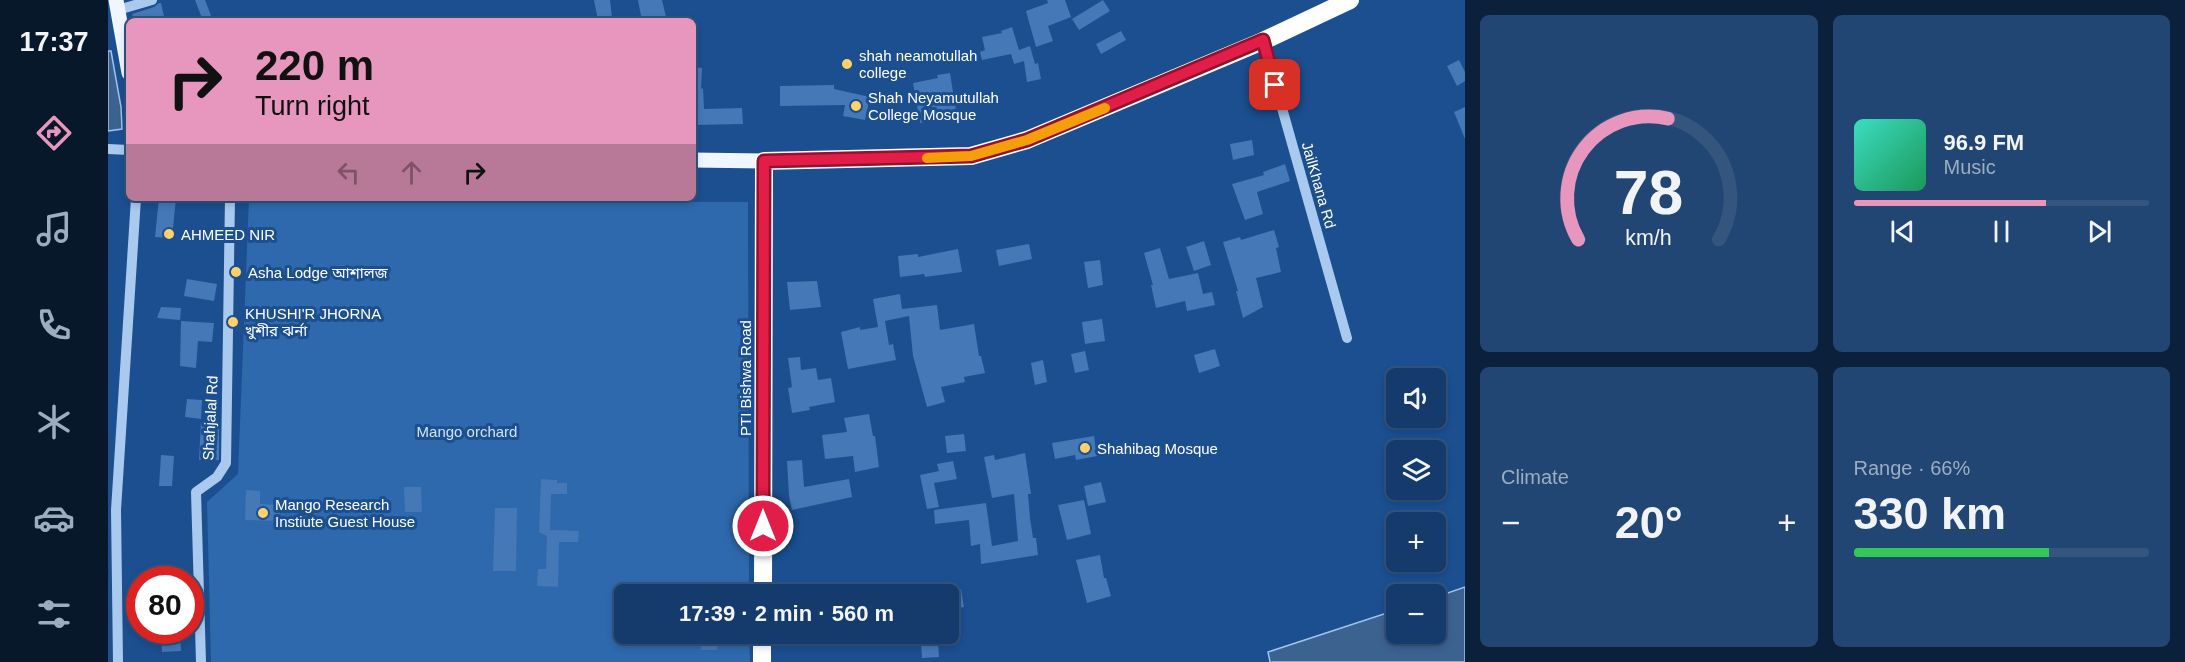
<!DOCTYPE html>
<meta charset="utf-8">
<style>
:root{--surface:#143b6b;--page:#214673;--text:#f1f3f6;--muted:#9dadc1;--line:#33557e;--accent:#e797bd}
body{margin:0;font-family:Helvetica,"Noto Sans Bengali",sans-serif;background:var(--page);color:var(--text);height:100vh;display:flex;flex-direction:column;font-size:22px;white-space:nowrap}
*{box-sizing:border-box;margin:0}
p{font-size:20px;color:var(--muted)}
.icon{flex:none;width:33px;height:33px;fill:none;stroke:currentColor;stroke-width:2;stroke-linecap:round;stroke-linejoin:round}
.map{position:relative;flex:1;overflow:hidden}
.panel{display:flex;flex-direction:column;gap:15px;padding:15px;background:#0b203b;width:720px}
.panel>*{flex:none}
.guide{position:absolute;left:18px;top:18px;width:570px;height:183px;border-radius:9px;box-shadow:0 3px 9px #0003,0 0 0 2px var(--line);background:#e797bd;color:#111;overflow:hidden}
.buttons{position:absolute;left:1278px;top:368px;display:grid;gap:12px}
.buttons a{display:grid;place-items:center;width:60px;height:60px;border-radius:9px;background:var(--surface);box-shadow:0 3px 9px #0003,0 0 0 2px var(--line);font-size:30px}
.speed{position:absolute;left:18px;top:566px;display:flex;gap:12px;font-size:30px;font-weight:700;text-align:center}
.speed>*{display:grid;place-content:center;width:78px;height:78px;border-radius:50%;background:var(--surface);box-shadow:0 3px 9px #0003,0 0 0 2px var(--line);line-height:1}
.speed .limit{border:9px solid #d22;background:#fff;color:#111}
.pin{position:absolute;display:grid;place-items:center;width:51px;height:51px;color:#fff;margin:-26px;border-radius:12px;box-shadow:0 3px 9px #0006}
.me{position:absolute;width:66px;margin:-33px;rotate:0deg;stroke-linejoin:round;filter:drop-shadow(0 0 4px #0008)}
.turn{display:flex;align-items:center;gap:21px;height:126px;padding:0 30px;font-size:27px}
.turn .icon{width:78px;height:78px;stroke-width:2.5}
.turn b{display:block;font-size:42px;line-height:51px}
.lanes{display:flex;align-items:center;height:57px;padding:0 30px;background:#0003;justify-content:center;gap:30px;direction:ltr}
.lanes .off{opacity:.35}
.big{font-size:45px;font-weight:800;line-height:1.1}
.panel .widget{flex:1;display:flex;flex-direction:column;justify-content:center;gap:9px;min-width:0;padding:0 21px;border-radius:9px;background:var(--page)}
.panel .dial{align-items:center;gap:0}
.dial svg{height:156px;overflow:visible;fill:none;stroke:var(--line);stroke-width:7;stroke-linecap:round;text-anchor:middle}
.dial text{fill:var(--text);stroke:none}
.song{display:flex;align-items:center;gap:18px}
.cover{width:72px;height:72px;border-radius:9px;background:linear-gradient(135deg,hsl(170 70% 55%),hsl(150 70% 35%))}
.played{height:6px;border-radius:3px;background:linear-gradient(90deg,var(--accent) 65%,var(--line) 65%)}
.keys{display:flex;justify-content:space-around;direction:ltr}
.heat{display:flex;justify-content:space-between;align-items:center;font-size:33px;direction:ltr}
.charge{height:9px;border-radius:4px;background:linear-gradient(90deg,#34c759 66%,var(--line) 0)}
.panel .tiles{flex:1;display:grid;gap:15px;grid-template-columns:repeat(2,1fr)}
.trip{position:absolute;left:506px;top:584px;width:345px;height:60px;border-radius:9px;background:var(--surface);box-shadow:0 3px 9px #0003,0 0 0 2px var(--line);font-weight:800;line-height:60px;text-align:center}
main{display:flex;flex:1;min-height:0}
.menu{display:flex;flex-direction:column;width:108px;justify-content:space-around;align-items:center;background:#08182b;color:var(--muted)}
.menu .icon{width:42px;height:42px}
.menu .on{color:var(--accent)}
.menu b{font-size:27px;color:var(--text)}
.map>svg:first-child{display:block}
</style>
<main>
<nav class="menu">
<b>17:37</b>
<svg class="icon on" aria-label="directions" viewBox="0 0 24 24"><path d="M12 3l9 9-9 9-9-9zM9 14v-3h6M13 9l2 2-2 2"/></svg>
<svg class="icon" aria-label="music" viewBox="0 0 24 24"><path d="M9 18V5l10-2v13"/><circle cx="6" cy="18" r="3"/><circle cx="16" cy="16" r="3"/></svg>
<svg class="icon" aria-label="phone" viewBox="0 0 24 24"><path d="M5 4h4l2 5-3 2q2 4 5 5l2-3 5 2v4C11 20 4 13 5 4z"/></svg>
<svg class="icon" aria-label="climate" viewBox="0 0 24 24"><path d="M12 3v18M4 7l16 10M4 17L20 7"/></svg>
<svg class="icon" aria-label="car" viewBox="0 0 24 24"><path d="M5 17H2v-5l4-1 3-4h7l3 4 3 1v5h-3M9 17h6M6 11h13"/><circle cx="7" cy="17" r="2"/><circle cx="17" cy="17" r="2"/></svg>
<svg class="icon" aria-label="filters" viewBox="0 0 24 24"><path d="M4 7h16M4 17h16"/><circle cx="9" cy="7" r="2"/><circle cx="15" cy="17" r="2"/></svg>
</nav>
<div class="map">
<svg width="1357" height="662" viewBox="0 0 1357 662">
<rect width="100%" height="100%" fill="#1b4f8f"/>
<path fill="#2e69ad" d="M 141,198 L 308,198 L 363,202 L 640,202 L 641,594 L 516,594 L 516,633 L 641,633 L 642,662 L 103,662 L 99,502 L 130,474 Z"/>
<path fill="#3c6290" stroke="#9cc4f0" stroke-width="1.5" d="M 0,51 L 3,51 L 13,107 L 14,129 L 0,131 Z
M 1357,587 L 1357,662 L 1162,662 L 1160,652 L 1288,610 L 1288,633 L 1328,633 L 1328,597 Z"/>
<path fill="#4478b7" d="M 87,0 L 97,0 L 105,21 L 95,21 Z
M 486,0 L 502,0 L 504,18 L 490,20 Z
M 530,0 L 554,0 L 559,21 L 534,21 Z
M 939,0 L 957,0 L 963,17 L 940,26 L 945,41 L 928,47 L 918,11 L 940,3 Z
M 995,0 L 1002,11 L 971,30 L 964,19 Z
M 51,3 L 53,3 L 57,21 L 26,21 L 24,14 L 46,7 Z
M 904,27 L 911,50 L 922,46 L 927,64 L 930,63 L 933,79 L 919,82 L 916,61 L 906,64 L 903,54 L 874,60 L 872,52 L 877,50 L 874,37 L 894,33 L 893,31 Z
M 1013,31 L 1018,40 L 993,54 L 988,44 Z
M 1351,60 L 1357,72 L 1357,81 L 1349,86 L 1339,66 Z
M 585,67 L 594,68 L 593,89 L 595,88 L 596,109 L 634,108 L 635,124 L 585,125 Z
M 842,73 L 849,117 L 812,123 L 805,83 L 830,78 L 829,75 Z
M 726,85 L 726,89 L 762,97 L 757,120 L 735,116 L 737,105 L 672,106 L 672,86 Z
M 1357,107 L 1357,139 L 1346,112 Z
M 1144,140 L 1146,155 L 1125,160 L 1122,144 Z
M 1177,164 L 1182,181 L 1149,192 L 1155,214 L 1137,220 L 1124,184 L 1156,175 L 1155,172 Z
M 51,198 L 68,198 L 64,238 L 47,237 Z
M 1166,230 L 1171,247 L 1168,248 L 1173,272 L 1148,278 L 1155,307 L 1135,318 L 1128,291 L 1130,291 L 1115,242 L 1132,237 L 1133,240 Z
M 1096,241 L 1103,265 L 1086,271 L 1078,247 Z
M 921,244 L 924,259 L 891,266 L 888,250 Z
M 1052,248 L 1061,279 L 1090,273 L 1095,294 L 1104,292 L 1107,305 L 1079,311 L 1077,301 L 1048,308 L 1043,285 L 1045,285 L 1036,253 Z
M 850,249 L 854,272 L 817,277 L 816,274 L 792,277 L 790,256 L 810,254 L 810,257 Z
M 992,260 L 995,285 L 980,288 L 976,262 Z
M 79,279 L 109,284 L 106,301 L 76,296 Z
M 709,281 L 713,307 L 682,310 L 679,282 Z
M 792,294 L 794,309 L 829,305 L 832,330 L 866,324 L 871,356 L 873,356 L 877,373 L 856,377 L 857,382 L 833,387 L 837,402 L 819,407 L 805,356 L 801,316 L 777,321 L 781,345 L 785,344 L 788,360 L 740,369 L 733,332 L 752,327 L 752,330 L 770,327 L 765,299 Z
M 53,307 L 73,308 L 72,320 L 49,318 Z
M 994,319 L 997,341 L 977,344 L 974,322 Z
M 73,321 L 106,323 L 104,342 L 90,341 L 88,368 L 72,366 Z
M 1107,349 L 1112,366 L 1091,373 L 1086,355 Z
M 977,351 L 981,370 L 967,373 L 963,354 Z
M 692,357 L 693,370 L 708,368 L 710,380 L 723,378 L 727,402 L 701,407 L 702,410 L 684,413 L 680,388 L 684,387 L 680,358 Z
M 935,360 L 939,382 L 927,385 L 923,363 Z
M 79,399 L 94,400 L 93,419 L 77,417 Z
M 761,414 L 765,436 L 767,436 L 771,467 L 747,472 L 745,456 L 717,459 L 714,435 L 739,432 L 736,418 Z
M 93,422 L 111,423 L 111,460 L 91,460 Z
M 856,434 L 858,451 L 839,453 L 837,436 Z
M 986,436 L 989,456 L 968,460 L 967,455 L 947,459 L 944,443 Z
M 917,453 L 923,494 L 920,494 L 922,518 L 925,538 L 928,538 L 930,555 L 873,564 L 872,544 L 863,546 L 861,520 L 827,524 L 826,510 L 878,503 L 884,546 L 910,541 L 906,494 L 884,498 L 876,457 L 886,455 L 887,460 Z
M 53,455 L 66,456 L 64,486 L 51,486 Z
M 694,460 L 696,487 L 741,479 L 744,497 L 684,510 L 681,496 L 679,461 Z
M 845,461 L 849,479 L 826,483 L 831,507 L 819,509 L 812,475 L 831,471 L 829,464 Z
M 433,479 L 449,480 L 449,483 L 459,483 L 459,494 L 443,494 L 442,530 L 471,531 L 470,542 L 451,542 L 450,587 L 429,586 L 430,569 L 438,569 L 439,536 L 431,532 Z
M 993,482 L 998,502 L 980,506 L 976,486 Z
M 296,487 L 313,487 L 314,512 L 297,512 Z
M 138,490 L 152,491 L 152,504 L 172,505 L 171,521 L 137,520 Z
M 976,500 L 983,534 L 959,540 L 950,505 Z
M 387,508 L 409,508 L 408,571 L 385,571 Z
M 992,555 L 996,578 L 998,578 L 1003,596 L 979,603 L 968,560 Z
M 853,589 L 856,607 L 840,609 L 840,591 Z
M 53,630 L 72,630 L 73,651 L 54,652 Z
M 594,633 L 611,633 L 609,650 L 593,650 Z
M 813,642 L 830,642 L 831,657 L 814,658 Z"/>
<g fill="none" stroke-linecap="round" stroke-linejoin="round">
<path stroke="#a9c9ee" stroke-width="10" d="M 10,10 L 44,0
M 1155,41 L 1239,338
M 0,149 L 21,150
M 10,662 L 8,510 L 28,198
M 93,662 L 88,492 L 109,477 L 118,463 L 122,198"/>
<path stroke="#f0f6ff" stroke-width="15" d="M 8,0 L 21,73
M 585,160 L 656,161"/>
<path stroke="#fff" stroke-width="18" d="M 655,594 L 656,161 L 863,156 L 919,140 L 1155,41 L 1242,0
M 654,662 L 654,633"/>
</g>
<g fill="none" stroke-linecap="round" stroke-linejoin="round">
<defs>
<path id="route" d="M 655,526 L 656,161 L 863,156 L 919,140 L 1155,40 L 1167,85"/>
</defs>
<use href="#route" stroke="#92132f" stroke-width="15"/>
<use href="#route" stroke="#e11d48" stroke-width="10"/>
<path stroke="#f59e0b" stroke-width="10" d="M 819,158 L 863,156 L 919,140 L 997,108"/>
</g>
<g fill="#ffd166" stroke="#1b4f8f" stroke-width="2">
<circle cx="739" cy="64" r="6"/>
<circle cx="748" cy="106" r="6"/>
<circle cx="61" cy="234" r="6"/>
<circle cx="128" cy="272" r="6"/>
<circle cx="125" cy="322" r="6"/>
<circle cx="977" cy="448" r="6"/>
<circle cx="155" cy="513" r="6"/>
</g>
<g text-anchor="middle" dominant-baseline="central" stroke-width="6" stroke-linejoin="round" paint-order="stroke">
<g font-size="15" fill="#fff" stroke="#1b4f8f" text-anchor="start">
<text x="751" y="55">shah neamotullah<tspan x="751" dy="17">college</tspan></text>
<text x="760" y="97">Shah Neyamutullah<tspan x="760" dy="17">College Mosque</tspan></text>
<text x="73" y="234">AHMEED NIR</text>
<text x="140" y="272">Asha Lodge আশালজ</text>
<text x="137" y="313">KHUSHI'R JHORNA<tspan x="137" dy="17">খুশীর ঝর্না</tspan></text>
<text x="989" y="448">Shahibag Mosque</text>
<text x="167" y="504">Mango Research<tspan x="167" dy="17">Instiute Guest House</tspan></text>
</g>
<g font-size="15" fill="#fff" stroke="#1b4f8f">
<text transform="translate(1211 185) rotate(74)">JailKhana Rd</text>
<text transform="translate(637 378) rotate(-90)">PTI Bishwa Road</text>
<text transform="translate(102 418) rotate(-87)">Shahjalal Rd</text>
</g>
<g font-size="15" fill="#cfe3fa" stroke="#1b4f8f">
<text x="359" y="431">Mango orchard</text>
</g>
</g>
</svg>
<div class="buttons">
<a><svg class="icon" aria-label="sound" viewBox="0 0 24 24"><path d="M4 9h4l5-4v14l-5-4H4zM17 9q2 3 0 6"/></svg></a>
<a><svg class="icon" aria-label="layers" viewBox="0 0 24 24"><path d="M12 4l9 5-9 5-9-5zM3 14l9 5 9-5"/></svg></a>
<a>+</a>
<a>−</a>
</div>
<div class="speed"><div class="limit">80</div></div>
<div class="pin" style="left:1167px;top:85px;background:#d93025"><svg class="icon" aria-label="arrive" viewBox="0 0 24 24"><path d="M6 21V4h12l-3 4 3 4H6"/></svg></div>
<svg class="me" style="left:655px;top:526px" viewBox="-20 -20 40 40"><circle r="17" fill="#e11d48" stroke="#fff" stroke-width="3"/><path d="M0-11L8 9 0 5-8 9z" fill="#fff"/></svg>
<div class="trip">17:39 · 2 min · 560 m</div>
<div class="guide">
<div class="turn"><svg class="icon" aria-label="right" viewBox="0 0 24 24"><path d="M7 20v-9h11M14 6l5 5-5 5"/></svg><div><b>220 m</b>Turn right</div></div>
<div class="lanes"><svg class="icon off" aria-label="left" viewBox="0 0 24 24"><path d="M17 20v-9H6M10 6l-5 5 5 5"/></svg><svg class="icon off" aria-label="ahead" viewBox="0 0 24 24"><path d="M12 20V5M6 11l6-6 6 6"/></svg><svg class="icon" aria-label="right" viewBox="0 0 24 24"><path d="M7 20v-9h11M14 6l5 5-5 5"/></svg></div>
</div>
</div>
<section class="panel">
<div class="tiles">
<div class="widget dial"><svg viewBox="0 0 100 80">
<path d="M14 69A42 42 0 1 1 86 69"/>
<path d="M14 69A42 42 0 0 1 60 7" stroke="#e797bd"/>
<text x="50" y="56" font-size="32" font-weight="700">78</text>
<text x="50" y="72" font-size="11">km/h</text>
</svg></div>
<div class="widget">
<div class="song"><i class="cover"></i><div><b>96.9 FM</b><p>Music</p></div></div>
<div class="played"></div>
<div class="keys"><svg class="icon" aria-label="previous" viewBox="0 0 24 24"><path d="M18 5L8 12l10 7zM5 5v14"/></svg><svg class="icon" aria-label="pause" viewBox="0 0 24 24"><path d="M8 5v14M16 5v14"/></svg><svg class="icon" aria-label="next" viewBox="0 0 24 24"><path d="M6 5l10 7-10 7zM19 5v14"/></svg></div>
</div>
<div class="widget"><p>Climate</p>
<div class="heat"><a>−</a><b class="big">20°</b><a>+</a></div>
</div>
<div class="widget"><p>Range · 66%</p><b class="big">330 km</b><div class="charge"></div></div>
</div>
</section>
</main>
